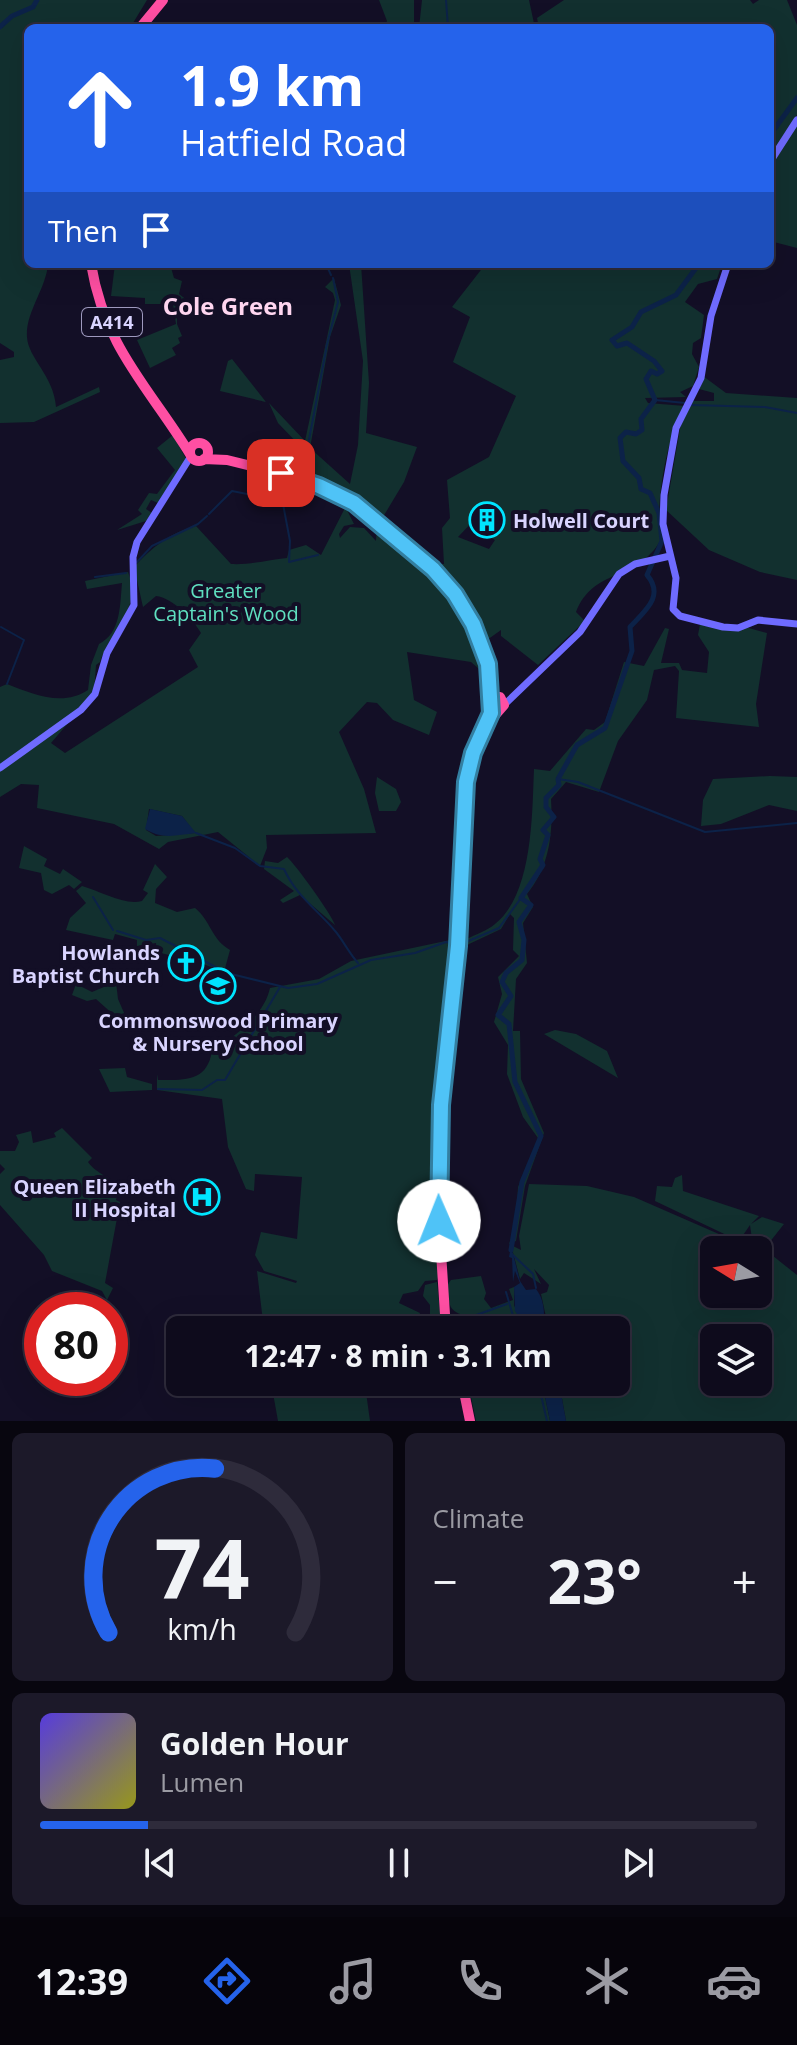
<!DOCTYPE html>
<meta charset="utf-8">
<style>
:root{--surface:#0e0b1c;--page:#1c1929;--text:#f1f3f6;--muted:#9b9ba3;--line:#2e2b3b;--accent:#2563eb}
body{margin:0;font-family:"Open Sans",sans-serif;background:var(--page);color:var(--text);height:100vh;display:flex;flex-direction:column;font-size:30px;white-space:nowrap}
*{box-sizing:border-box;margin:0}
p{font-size:26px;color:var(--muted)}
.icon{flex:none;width:44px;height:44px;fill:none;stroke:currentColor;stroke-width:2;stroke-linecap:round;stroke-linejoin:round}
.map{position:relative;height:1421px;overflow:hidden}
.sheet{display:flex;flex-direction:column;gap:12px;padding:12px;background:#08060f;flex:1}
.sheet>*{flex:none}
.guide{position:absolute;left:24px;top:24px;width:750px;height:244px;border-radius:12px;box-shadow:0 8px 32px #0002,0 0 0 2px var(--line);background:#2563eb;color:#fff;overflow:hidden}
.needle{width:52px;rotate:281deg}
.fabs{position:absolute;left:700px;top:1236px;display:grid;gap:16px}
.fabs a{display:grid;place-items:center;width:72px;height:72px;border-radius:12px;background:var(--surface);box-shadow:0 8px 32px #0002,0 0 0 2px var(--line);font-size:40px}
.speed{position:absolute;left:24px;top:1292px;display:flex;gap:16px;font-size:40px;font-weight:700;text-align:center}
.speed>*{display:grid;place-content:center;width:104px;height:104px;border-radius:50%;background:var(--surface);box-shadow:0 8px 32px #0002,0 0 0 2px var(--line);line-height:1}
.speed .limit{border:12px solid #d22;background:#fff;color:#111}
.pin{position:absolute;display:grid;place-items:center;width:68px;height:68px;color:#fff;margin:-34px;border-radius:16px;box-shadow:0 4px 12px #0006}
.me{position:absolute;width:88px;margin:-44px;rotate:359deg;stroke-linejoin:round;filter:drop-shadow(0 0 6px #0008)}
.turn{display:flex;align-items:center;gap:28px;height:168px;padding:0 24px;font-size:36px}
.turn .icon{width:104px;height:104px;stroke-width:2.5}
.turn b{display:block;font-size:56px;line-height:68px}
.then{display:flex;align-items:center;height:76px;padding:0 24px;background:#0003;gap:16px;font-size:30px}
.big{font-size:60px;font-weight:700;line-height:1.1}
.sheet .tile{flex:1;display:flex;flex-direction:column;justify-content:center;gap:12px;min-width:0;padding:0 28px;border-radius:12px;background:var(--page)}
.sheet .dial{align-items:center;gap:0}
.dial svg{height:208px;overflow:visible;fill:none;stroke:var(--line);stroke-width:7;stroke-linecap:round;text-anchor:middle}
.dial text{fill:var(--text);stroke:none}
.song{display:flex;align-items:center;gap:24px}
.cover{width:96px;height:96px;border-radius:12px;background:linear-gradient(135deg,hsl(250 70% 55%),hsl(60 70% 35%))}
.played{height:8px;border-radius:4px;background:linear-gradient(90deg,var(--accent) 15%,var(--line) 15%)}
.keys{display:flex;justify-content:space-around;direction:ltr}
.heat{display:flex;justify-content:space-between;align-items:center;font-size:44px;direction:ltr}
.sheet .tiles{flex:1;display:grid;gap:12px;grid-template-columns:1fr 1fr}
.tile:last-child{grid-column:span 2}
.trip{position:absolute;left:166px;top:1316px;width:464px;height:80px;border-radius:12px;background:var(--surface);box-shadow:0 8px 32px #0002,0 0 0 2px var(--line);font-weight:700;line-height:80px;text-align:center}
.tab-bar{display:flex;height:128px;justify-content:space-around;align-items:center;background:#06040b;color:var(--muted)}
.tab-bar .icon{width:56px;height:56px}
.tab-bar .on{color:var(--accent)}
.tab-bar b{font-size:36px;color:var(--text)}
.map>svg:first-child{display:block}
</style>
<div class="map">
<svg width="797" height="1421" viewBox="0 0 797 1421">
<rect width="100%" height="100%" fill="#130f26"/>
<path fill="#12302f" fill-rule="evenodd" d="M 0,0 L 147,0 L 130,28 L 28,28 L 28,264 L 48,264 C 46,289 25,313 27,337 C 28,358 54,376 56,407 L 99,387 L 100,392 L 34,422 L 0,423 L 0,360 L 14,357 L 14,352 L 0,343 Z
M 379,0 L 414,0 L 414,28 L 384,28 L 387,21 Z
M 422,0 L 529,0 L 535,28 L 419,28 Z
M 564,0 L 750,0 L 753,4 L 759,0 L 787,0 L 797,25 L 797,115 L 770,157 L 770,28 L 539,28 L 537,18 Z
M 797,122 L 797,248 L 770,241 L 770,165 Z
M 115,264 L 170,264 L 174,278 L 182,281 L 179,294 L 201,311 L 197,314 L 177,310 L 177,324 L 182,336 L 178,338 L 180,343 L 172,348 L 176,355 L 150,368 L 137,340 L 176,324 L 173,304 L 145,304 L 145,298 L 111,296 Z
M 349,264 L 361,264 L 369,383 L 366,433 L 417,447 L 404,482 L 383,517 L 338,487 L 294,468 L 302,448 L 278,423 L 269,403 L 305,441 L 335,300 L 333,293 L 325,287 L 334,278 L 341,305 L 330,337 L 310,448 L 350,484 L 358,445 L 363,361 Z
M 499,264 L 722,264 L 717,279 L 698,284 L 685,302 L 704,315 L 701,338 L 693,343 L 692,354 L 699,367 L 693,386 L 680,392 L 686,397 L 645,398 L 648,403 L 685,406 C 667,433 654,508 661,540 C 635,583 594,567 576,612 L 585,621 L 538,665 L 501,636 L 501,630 L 487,640 L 455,581 L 440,564 L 444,564 L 442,528 L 450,518 L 447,480 L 489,457 L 516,396 L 453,362 L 470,317 L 452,307 L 484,266 L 496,268 ZM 477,517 L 491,519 L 486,535 L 495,540 L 489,549 L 458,537 Z
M 232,359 L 266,402 L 220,391 L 228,361 Z
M 703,376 L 726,393 L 797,398 L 797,580 L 760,572 L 709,550 L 666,510 L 681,423 L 692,401 L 714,401 L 714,393 L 699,389 Z
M 173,435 L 186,459 L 158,503 L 151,500 L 146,509 L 152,513 L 146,521 L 117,530 L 142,514 L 138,510 L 149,493 L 157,494 L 175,470 L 157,448 Z
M 346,506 L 357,511 L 348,512 L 354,524 L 344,526 L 339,534 L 340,538 L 350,527 L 364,528 L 376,541 L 377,524 C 421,564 477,613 486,675 L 471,662 L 407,652 L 414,700 L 437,712 L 429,735 L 393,720 L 377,703 L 367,702 L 339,732 L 364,789 L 376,833 L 266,835 L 267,848 L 260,866 L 218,832 L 168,842 L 159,849 L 114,824 L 37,808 L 39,785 L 21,784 L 0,797 L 0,687 L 7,684 C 32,694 63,707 88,690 L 91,665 L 99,644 C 121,633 120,605 122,583 L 87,589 L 85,581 L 128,572 C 143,608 111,630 100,662 L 96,665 L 94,693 L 51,743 L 65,753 L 198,667 L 189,650 L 201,633 C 193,619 173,598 156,596 L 143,607 L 134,567 C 151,548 171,532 196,526 L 231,564 C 250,565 268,560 287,558 L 289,550 L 306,545 L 321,555 ZM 149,809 L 182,816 L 195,833 L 156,836 L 146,830 Z
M 700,624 L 745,627 L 767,633 L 756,704 L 759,727 L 676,718 L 679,671 L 675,666 L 654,670 L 647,700 L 618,741 L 599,792 L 566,782 L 551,799 C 553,833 550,866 527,894 L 533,907 L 523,923 L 527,963 L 516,979 L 513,1031 L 520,1031 L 521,1079 L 544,1133 L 525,1186 L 516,1241 L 509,1244 L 516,1224 L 518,1187 L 538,1138 L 523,1117 L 507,1074 L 508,1045 L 494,1022 L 502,994 L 498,977 L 519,956 L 513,950 L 514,918 L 510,914 L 501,929 L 467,945 L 467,939 C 476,934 487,931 495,924 C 533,894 532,814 534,769 L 550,771 L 586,729 L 594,730 L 605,722 L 624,662 L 644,666 L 665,628 L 669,629 L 661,663 L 679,663 L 682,670 L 707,673 L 709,652 L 698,635 Z
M 770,776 L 797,777 L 797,811 L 769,805 L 721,824 L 701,826 L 703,800 L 713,779 Z
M 377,777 L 396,789 L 401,802 L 396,811 L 379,811 L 375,793 Z
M 24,846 L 47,859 L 44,866 L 60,874 L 63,869 L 82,882 L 74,889 L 69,885 L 52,894 L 44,890 L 41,873 L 19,868 Z
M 287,857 C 296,865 332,915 335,925 L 300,895 L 283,903 L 280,900 L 294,891 L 264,869 L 265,861 L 278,863 Z
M 155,864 L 167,877 L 156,889 L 155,903 L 177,912 L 195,908 C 211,921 211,939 230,950 L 224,972 L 198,962 L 182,970 L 173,956 L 157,952 L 156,943 L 137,946 L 137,940 L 115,934 L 113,940 L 66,930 L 70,918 L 86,903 L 76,891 L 82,886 C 100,891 125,906 142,901 L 148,893 L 143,890 Z
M 455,939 L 442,1065 L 439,1068 L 439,1275 L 437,1280 L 425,1281 L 418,1291 L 403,1294 L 399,1303 L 420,1313 L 415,1330 L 264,1330 L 257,1271 L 296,1283 L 297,1281 L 264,1271 L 255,1255 L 261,1232 L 297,1239 L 302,1177 L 255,1174 L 254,1191 L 246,1189 L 228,1147 L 222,1099 L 157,1090 L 157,1074 L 158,1080 C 185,1080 207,1082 212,1051 C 235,1036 264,1016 270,988 L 319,979 L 351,961 Z
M 116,982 L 118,999 L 128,1022 L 125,1025 L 96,999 L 87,1001 L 72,995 L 76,984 L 92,992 Z
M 555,1030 L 576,1034 L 607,1051 L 618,1078 L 544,1034 Z
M 125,1068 L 127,1077 L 152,1084 L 152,1090 L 110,1092 L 99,1069 Z
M 62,1128 L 92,1158 L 88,1162 C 98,1176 111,1174 118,1193 L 116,1200 L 120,1202 L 105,1283 L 113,1288 L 107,1300 L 102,1291 L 52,1271 L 44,1255 L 0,1205 L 0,1174 L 5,1169 L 0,1164 L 0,1151 L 15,1151 L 19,1142 L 16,1135 L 31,1131 L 33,1143 L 56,1137 L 54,1133 Z
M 682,1175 L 683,1191 L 759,1216 L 751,1224 L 762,1217 L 784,1224 L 769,1243 L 752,1239 L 750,1225 L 739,1241 L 655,1201 L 657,1186 L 672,1187 L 675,1178 Z
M 529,1184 L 587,1186 L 634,1197 L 744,1245 L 743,1250 L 714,1250 L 714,1294 L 758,1294 L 758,1256 L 766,1258 L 768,1252 L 797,1275 L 797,1421 L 566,1421 L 559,1382 L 616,1382 L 616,1330 L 541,1330 L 546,1317 L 541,1294 L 547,1292 L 549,1285 L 534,1269 L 541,1284 L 524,1273 L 520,1279 L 512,1249 L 513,1246 L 521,1250 L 519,1236 ZM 714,1338 L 758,1338 L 758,1382 L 714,1382 Z
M 481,1276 L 486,1293 L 484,1299 L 491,1308 L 513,1300 L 509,1289 L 514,1287 L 514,1305 L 523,1326 L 515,1327 L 515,1330 L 452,1330 L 450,1322 L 469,1316 C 448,1313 448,1304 448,1284 L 451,1280 Z
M 437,1282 L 442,1330 L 418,1330 L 421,1325 L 430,1328 L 430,1305 L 423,1296 L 425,1285 Z
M 271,1382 L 397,1382 L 365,1385 L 370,1421 L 278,1421 Z
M 468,1382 L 542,1382 L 550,1421 L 476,1421 Z"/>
<path fill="#0c2248" d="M 150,809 L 182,816 L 196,833 C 176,835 163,840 145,829 Z
M 511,1246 L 520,1281 L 526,1290 L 536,1289 C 545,1300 546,1319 541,1330 L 515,1330 L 524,1325 L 515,1311 L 514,1287 L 520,1283 L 515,1271 L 513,1282 L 512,1258 L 509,1257 Z
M 542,1382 L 559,1382 L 566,1421 L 550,1421 Z"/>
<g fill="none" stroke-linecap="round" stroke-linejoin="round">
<path stroke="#0c2248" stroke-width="2" d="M 446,0 L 448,28
M 326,264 L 331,275
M 326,348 L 338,302 L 333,278
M 655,400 L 685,403
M 691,405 L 765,407 L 797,413
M 297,469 L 308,445 L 326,350
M 279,501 L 283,504 L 288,480
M 283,504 L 290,541 L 289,562 L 318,555
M 209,514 L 232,491 L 277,500
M 137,562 L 152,546 L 198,524 L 207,516
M 95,577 L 126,573
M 1,627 L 24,640 L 7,684
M 558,779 L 578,782 L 705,832 L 797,823
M 196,833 L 235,848 L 260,866 L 284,869 C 296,896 318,910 336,932 C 344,942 349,953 358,963
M 93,897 L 113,930
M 117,931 L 146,940 L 160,938 L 205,961
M 466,942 L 499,928 L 521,898
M 206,962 L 227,973 L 288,988 L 317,984 L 371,960 L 415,953 L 446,942 L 456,944
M 158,1089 L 202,1090 L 217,1080 L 225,1080 L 280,987
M 513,1255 L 533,1274 L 536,1288
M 506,1292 L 516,1326
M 455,1330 L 468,1318 L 507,1304
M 538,1382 L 547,1421"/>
<path stroke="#0c2248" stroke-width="5" d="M 0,27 L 12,16 L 33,7 L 37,0
M 770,135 L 797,98
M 511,1250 L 522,1182 L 541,1136 L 515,1082 L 509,1024 L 498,1015 L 511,996 L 502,982 L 506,973 L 522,960 L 524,940 L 519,922 L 531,905 L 521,898 L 543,865 L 540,859 L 548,835 L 543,830 L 554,817 L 546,807 L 546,798 L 559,785 L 558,779 L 577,745 L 605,728 L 632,651 L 630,627 C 645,611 665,596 647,575 L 662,541 L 659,513 L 650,493 L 641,489 L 639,478 L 623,461 L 620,438 L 626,432 L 636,434 L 642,430 L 641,419 L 655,400 L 646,379 L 651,371 L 657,374 L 662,371 L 654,361 L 627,343 L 617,346 L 612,340 L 632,327 L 641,312 L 676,295 L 699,264"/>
<path stroke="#6f6bff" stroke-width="7" d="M 770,162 L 797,120
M 728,264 L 711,316 L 701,378 L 676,428 L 664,495 L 663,524 L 676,578 L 673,609 L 680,616 L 723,627 L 738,628 L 758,620 L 797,624
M 504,705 L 580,632 L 619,574 L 635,564 L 670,556
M 0,768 L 81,710 L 95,694 L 107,653 L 134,605 L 133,557 L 137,542 L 191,456"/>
<path stroke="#ff4fa3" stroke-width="10" d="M 140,28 L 163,0
M 91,264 C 105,348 148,386 190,454
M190 452a9 9 0 1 1 18 0a9 9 0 1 1-18 0Z
M 204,459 L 227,460 L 293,476 L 354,503 L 445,581 L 473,624 L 486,655 L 492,693 L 488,703 L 491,713 L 473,753 L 466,782 L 459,943 L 439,1127 L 439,1221 L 446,1330
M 490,721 L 504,705 L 500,697 L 491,698
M 462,1382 L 470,1421"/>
</g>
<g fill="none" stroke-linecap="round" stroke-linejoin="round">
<defs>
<path id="route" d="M 281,473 L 319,486 L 354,503 L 433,569 L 455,594 L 473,624 L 488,664 L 491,713 L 473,753 L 466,782 L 458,946 L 441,1105 L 439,1221"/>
</defs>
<use href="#route" stroke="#337fa1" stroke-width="20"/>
<use href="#route" stroke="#4fc3f7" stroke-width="14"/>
</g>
<defs>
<symbol id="building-ring" viewBox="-11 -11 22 22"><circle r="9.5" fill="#130f26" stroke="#00e5ff" stroke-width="1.5"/><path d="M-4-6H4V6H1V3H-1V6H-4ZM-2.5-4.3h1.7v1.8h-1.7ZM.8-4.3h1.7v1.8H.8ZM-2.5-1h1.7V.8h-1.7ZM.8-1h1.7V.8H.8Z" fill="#00e5ff"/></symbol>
<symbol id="church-ring" viewBox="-11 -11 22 22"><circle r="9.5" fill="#130f26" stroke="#00e5ff" stroke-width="1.5"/><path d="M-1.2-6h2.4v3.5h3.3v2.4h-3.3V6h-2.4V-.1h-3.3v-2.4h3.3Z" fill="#00e5ff"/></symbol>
<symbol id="school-ring" viewBox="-11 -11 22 22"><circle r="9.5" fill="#130f26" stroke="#00e5ff" stroke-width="1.5"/><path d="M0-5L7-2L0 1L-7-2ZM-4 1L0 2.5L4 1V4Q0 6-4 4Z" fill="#00e5ff"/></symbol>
<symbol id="hospital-ring" viewBox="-11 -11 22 22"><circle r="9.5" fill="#130f26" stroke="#00e5ff" stroke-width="1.5"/><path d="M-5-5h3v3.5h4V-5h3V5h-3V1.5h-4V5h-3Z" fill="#00e5ff"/></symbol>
</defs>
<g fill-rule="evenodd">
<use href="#building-ring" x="467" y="500" width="40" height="40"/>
<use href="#church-ring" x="166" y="943" width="40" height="40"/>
<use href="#school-ring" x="198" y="966" width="40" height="40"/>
<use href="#hospital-ring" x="182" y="1177" width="40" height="40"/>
</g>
<g text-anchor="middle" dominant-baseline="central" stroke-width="8" stroke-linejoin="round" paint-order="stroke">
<rect fill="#130f26" stroke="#9e99be" stroke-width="2" x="82" y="308" width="60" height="28" rx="6"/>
<g font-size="18" font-weight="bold" fill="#d9d4ff">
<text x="112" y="322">A414</text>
</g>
<g font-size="20" font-weight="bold" fill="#d9d4ff" stroke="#130f26" text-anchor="end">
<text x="513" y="520" text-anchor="start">Holwell Court</text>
<text x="160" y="952">Howlands<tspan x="160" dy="23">Baptist Church</tspan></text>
<text x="218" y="1020" text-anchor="middle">Commonswood Primary<tspan x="218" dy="23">&amp; Nursery School</tspan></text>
<text x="176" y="1186">Queen Elizabeth<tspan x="176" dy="23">II Hospital</tspan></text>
</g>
<g font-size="20" fill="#5fe0c0" stroke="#130f26">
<text x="226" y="590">Greater<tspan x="226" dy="23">Captain's Wood</tspan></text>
</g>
<g font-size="24" font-weight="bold" fill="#ffd6f0" stroke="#130f26">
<text x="228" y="305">Cole Green</text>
</g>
</g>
</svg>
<div class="fabs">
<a><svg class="needle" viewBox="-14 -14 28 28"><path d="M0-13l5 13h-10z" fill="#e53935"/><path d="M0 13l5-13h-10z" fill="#9b9ba3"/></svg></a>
<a><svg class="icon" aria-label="layers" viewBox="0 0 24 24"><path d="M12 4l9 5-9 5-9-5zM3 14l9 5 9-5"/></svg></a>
</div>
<div class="speed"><div class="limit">80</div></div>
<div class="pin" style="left:281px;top:473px;background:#d93025"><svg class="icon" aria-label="arrive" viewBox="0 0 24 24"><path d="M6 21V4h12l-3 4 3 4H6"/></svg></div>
<svg class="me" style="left:439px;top:1221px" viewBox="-20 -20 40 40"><circle r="19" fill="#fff"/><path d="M0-13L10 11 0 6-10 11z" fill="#4fc3f7"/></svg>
<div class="trip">12:47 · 8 min · 3.1 km</div>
<div class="guide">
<div class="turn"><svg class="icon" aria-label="ahead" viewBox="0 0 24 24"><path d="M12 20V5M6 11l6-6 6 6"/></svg><div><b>1.9 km</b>Hatfield Road</div></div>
<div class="then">Then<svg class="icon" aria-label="arrive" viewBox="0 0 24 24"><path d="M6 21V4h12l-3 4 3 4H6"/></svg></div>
</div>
</div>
<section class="sheet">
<div class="tiles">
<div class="tile dial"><svg viewBox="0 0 100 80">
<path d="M14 69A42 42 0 1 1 86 69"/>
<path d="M14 69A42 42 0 0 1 55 6" stroke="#2563eb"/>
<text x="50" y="56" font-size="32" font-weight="700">74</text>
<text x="50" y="72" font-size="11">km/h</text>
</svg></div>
<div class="tile"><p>Climate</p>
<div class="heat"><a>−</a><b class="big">23°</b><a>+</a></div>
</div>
<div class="tile">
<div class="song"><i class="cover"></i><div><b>Golden Hour</b><p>Lumen</p></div></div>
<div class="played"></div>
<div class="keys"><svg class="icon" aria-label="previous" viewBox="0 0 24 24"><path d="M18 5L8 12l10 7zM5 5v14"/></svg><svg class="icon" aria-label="pause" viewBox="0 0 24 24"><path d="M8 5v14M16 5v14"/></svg><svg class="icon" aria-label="next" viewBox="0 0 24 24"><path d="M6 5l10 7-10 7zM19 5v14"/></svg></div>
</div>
</div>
</section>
<nav class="tab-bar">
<b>12:39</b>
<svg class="icon on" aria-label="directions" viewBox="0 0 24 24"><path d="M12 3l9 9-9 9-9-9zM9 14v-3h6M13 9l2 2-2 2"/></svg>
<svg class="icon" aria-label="music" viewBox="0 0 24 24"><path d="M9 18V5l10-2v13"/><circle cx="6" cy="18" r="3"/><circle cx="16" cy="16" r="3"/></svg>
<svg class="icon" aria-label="phone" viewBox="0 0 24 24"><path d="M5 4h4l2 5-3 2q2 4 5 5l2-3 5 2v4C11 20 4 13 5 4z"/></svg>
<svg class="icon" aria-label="climate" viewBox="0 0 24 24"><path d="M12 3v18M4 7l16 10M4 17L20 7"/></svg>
<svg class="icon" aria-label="car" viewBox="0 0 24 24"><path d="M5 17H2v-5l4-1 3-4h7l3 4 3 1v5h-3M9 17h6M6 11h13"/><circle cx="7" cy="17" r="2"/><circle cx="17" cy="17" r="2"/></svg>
</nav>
